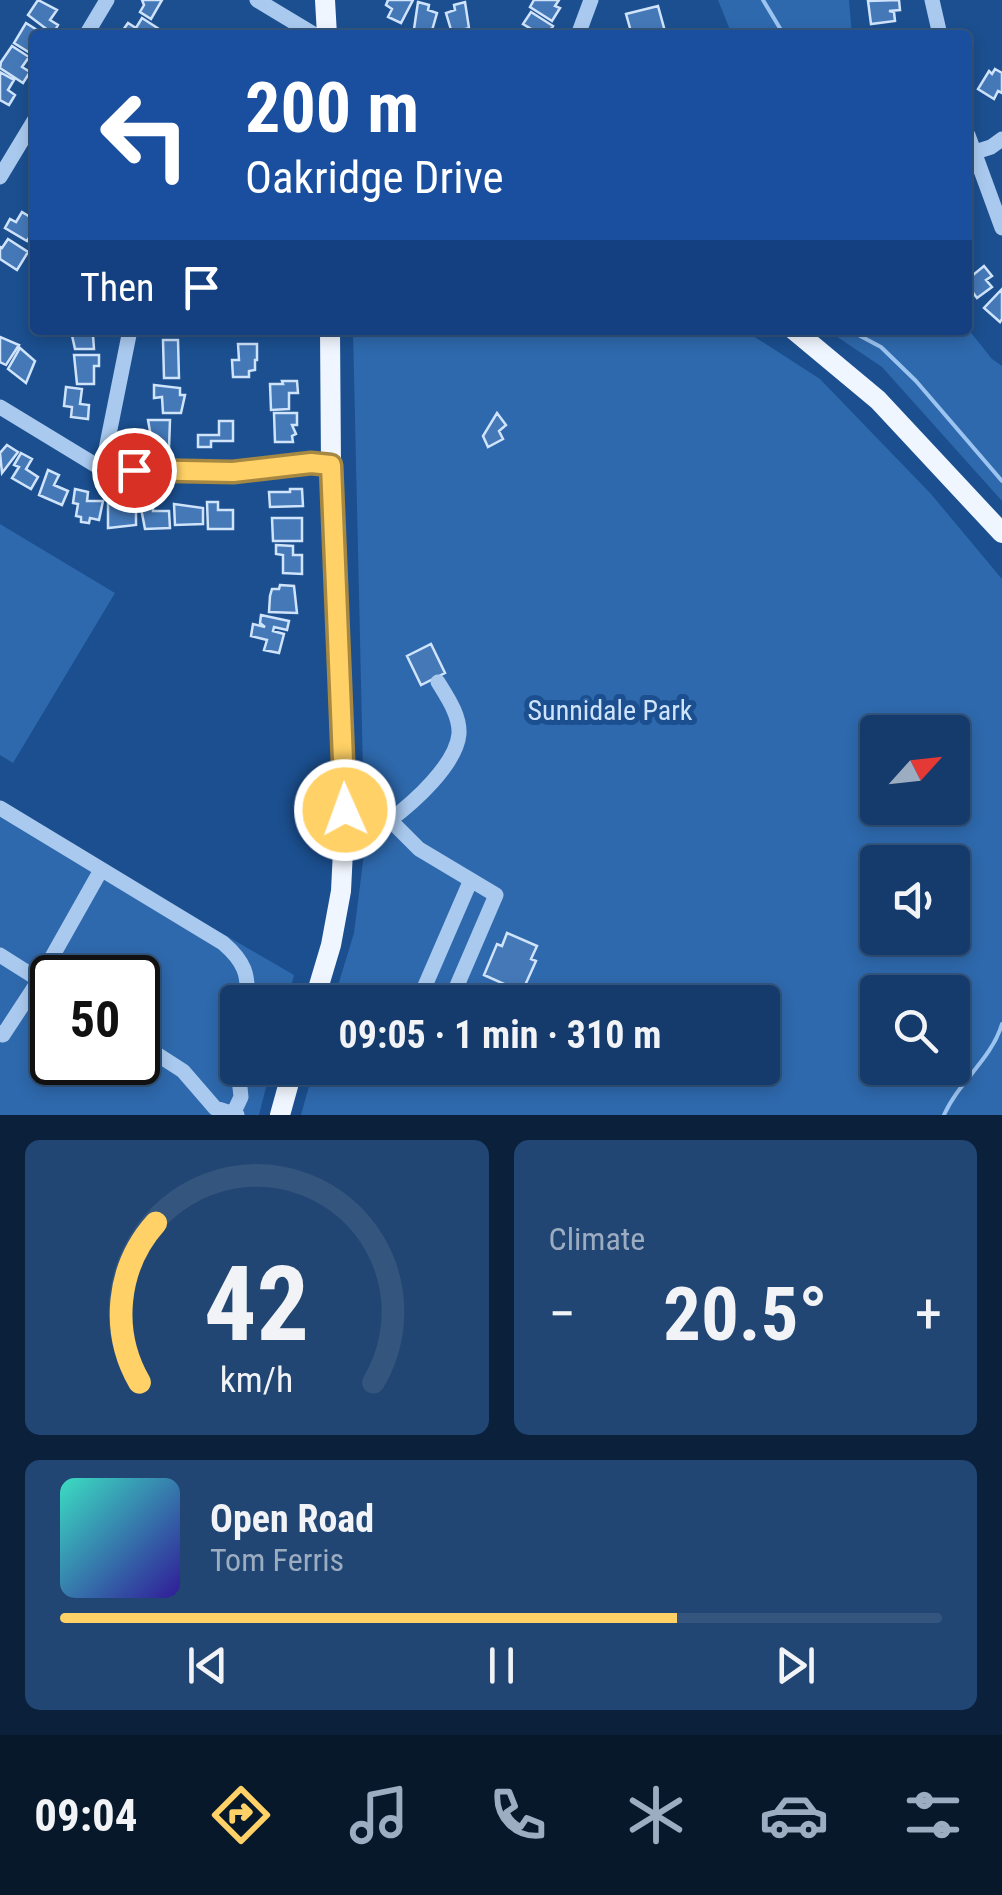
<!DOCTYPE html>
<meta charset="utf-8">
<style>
:root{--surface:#143b6b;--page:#214673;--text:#f1f3f6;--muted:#9dadc1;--line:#33557e;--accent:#ffd166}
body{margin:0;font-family:"Roboto Condensed",sans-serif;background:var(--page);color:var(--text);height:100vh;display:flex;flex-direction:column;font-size:38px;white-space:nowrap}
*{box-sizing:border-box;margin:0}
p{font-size:32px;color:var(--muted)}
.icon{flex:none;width:55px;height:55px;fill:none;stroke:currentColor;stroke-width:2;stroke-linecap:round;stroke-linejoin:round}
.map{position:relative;height:1115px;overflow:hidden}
.details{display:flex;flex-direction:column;gap:25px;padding:25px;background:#0b203b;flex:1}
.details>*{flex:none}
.top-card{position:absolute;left:30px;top:30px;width:942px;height:305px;border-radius:10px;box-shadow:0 5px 15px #0003,0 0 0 2px var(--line);background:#1a4fa0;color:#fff;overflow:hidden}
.needle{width:65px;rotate:63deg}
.controls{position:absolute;left:860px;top:715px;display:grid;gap:20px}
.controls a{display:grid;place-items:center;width:110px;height:110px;border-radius:10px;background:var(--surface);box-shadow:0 5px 15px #0003,0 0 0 2px var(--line);font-size:50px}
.speed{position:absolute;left:30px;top:955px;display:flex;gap:20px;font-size:50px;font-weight:700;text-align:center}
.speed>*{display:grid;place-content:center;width:130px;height:130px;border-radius:50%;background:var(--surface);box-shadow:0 5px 15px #0003,0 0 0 2px var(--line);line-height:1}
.speed .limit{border:5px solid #111;border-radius:15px;background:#fff;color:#111}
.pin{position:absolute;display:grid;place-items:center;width:85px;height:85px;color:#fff;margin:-42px;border:5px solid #fff;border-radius:50%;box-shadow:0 2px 10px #0007}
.me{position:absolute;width:110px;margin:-55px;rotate:358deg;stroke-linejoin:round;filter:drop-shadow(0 0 8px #0008)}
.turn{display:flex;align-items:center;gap:35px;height:210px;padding:0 50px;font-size:45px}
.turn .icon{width:130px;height:130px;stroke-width:2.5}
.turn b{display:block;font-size:70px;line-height:85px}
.then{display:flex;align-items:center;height:95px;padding:0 50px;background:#0003;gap:20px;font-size:38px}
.big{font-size:75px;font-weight:700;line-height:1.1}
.details .card{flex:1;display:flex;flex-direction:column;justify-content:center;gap:15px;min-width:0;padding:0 35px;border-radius:15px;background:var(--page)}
.details .dial{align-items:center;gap:0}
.dial svg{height:260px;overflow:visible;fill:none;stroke:var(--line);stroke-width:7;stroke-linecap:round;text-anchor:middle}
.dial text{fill:var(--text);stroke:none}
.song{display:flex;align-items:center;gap:30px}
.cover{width:120px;height:120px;border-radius:15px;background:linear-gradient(135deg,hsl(170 70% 55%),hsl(250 70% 35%))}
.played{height:10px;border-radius:5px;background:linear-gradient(90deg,var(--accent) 70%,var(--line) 70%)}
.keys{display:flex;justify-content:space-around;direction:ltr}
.heat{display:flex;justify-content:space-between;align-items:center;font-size:55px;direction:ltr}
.details .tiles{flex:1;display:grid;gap:25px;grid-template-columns:1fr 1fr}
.card:last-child{grid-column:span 2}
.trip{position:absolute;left:220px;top:985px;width:560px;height:100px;border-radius:10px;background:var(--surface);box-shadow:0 5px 15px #0003,0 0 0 2px var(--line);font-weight:700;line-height:100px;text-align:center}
.tabs{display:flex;height:160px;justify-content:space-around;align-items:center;background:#08182b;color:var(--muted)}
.tabs .icon{width:70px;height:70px}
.tabs .active{color:var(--accent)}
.tabs b{font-size:45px;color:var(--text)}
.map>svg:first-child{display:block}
</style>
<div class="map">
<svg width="1002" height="1115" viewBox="0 0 1002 1115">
<rect width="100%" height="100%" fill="#1b4f8f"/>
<path fill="#2e69ad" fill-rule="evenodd" d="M 718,0 L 849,0 L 852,35 L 732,35 Z
M 968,329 L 992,359 L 1002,366 L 1002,501 L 882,367 L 827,330 Z
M 353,330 L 744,330 L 820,379 L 931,494 L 1002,579 L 1002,1115 L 301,1115 L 314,1068 L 762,1068 L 762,1002 L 333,1002 L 354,933 L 368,822 L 364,816 ZM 878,732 L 952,732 L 952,808 L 878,808 ZM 878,862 L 952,862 L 952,938 L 878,938 ZM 878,992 L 952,992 L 952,1068 L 878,1068 Z
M 0,524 L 115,593 L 13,763 L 0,755 Z
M 0,805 L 294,975 L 287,1002 L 238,1002 L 238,1068 L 271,1068 L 259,1115 L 0,1115 ZM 52,978 L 138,978 L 138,1062 L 52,1062 Z"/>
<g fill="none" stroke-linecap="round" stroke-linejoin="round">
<path stroke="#9cc4f0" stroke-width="4" d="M 763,0 L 784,35
M 849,330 L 881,347 L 916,381 L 1002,481
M 944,1115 C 959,1081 991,1060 1002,1024"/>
</g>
<path fill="#4478b7" stroke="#cfe3fa" stroke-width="2.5" d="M 38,0 L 57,10 L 50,20 L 58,25 L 53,34 L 28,15 Z
M 142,0 L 162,0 L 151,19 L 140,12 L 144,5 Z
M 388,0 L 413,0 L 401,23 L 388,17 L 392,9 L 386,5 Z
M 534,0 L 559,0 L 555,6 L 560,8 L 552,21 L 530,7 Z
M 899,0 L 900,10 L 889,11 L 894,12 L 895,21 L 871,24 L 868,1 Z
M 418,2 L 429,5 L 428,10 L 437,13 L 431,34 L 424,35 L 425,32 L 414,29 Z
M 465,2 L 469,28 L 452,33 L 446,13 L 455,10 L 454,5 Z
M 658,6 L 666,35 L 632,35 L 626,14 Z
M 531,12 L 553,26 L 547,35 L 527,35 L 531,29 L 523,24 Z
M 142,18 L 159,29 L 157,35 L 121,33 L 128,23 L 136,28 Z
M 26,23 L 42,33 L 35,35 L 35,56 L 14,43 Z
M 12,46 L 29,57 L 22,67 L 30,72 L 23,83 L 0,68 L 1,62 Z
M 995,69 L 1002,73 L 1002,93 L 998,91 L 994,99 L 978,89 L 989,71 L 992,74 Z
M 0,72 L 14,80 L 8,90 L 15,95 L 9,105 L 0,100 Z
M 22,212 L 35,220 L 35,227 L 27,241 L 5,228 L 10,219 L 16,222 Z
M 8,239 L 28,252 L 17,270 L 0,259 L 0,247 L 2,248 Z
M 984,266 L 992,276 L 986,280 L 992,287 L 977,298 L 968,286 L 968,279 Z
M 1002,289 L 1002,319 L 1000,322 L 984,308 Z
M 101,330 L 101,335 L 93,335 L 94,349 L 75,349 L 71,331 Z
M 0,337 L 19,345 L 6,365 L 0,362 Z
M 163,340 L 178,340 L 179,378 L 164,378 Z
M 238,344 L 257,344 L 257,360 L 255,360 L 255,370 L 249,371 L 249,377 L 233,377 L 232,360 L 239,360 Z
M 20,348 L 35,361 L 26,383 L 8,369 Z
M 74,355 L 99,355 L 99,366 L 94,366 L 94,384 L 77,384 Z
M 282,381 L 297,381 L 298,393 L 289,393 L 289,409 L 271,410 L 270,384 L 283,384 Z
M 154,385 L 180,388 L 180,395 L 185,395 L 181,413 L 163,413 L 162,397 L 154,398 Z
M 66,387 L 82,389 L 80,404 L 89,405 L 88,419 L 71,417 L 72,407 L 64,406 Z
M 274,413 L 297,413 L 297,425 L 292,425 L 296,434 L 292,436 L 293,442 L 275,442 Z
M 497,413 L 506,425 L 499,431 L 503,439 L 488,447 L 483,436 Z
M 148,420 L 170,420 L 169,448 L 153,448 Z
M 219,421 L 233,421 L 233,441 L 211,441 L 211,447 L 198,447 L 198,435 L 219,435 Z
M 7,445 L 18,452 L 2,473 L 0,453 Z
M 21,453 L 32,459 L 26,469 L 38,477 L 31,489 L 12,478 L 19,467 L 14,465 Z
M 48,470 L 59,475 L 54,485 L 68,491 L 62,505 L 39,495 Z
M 75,489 L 88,492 L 87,501 L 103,501 L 99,520 L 90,518 L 89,523 L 81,522 L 81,517 L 76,516 L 78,504 L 73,503 Z
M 290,489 L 302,489 L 303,506 L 270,507 L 269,492 L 290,492 Z
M 207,502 L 218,502 L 218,510 L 233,510 L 233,529 L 208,529 Z
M 108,503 L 136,508 L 136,525 L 108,528 Z
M 140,503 L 153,503 L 153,511 L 169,511 L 170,528 L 145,529 Z
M 174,504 L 203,508 L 203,524 L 175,525 Z
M 272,518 L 302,518 L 302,541 L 273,541 Z
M 276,545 L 293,546 L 293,555 L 302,555 L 302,574 L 283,573 L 283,555 L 276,554 Z
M 280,585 L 294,586 L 297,613 L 269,612 L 270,596 L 272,589 L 279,589 Z
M 261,615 L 289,621 L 287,630 L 274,627 L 273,631 L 284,634 L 279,653 L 264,650 L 267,640 L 251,636 L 253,624 L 265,627 L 260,623 Z
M 431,644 L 445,673 L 421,685 L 407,656 Z
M 507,933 L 537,946 L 531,959 L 536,961 L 522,992 L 484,975 L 497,944 L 502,946 Z"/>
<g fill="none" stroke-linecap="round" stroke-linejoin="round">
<path stroke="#a9c9ee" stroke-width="15" d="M 257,0 L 315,35
M 932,0 L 940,35
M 86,35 L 107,0
M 578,35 L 591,0
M 968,135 L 1002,228
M 972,153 L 991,147 L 1002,139
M 0,177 L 35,119
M 0,407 L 102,469 L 233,472 L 311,463 L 331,465
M 102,469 L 130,330
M 0,808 L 223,943 C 244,961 250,975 246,1002
M 345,810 L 368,812 L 390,820 C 413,803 456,765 459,734 C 460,715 447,697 438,682
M 390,820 L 419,849 L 496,895 L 450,1002
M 0,955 L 52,988
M 418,1002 L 470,882
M 0,1033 L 3,1035 L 39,980 L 101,870
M 138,1042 L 183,1071 L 215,1108 L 237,1115
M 233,1114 L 241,1097 L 238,1068"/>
<path stroke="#f0f6ff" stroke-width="20" d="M 325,0 L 327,35
M 794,330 L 878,400 L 1002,533
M 314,1002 L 331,945 L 341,891 L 345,810 L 331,465 L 330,330
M 280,1115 L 293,1068"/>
</g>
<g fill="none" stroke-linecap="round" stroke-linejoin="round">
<defs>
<path id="route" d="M 134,470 L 233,472 L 311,463 L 331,465 L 345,810"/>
</defs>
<use href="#route" stroke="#a68842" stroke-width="25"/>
<use href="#route" stroke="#ffd166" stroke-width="18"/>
</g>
<g text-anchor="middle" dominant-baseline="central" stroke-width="10" stroke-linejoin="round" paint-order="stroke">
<g font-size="28" fill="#cfe3fa" stroke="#1b4f8f">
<text x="610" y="710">Sunnidale Park</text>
</g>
</g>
</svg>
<div class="controls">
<a><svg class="needle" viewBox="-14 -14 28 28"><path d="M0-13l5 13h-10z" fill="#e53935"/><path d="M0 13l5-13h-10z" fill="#9dadc1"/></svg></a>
<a><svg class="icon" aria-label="sound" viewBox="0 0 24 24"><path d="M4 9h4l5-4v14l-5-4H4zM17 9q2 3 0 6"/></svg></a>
<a><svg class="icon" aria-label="search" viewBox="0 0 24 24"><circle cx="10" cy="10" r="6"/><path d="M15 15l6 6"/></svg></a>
</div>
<div class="speed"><div class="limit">50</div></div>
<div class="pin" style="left:134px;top:470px;background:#d93025"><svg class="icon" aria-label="arrive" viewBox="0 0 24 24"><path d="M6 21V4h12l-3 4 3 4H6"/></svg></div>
<svg class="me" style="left:345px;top:810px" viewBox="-20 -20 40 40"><circle r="17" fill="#ffd166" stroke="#fff" stroke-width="3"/><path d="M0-11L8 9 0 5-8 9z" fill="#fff"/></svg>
<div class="trip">09:05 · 1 min · 310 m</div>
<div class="top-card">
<div class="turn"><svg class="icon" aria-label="left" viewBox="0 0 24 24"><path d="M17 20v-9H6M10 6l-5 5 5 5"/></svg><div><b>200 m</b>Oakridge Drive</div></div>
<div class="then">Then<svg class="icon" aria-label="arrive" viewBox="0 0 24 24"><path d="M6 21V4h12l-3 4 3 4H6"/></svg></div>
</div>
</div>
<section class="details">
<div class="tiles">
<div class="card dial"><svg viewBox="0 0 100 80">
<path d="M14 69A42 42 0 1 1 86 69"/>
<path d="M14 69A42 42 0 0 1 19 20" stroke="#ffd166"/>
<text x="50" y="56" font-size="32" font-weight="700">42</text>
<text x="50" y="72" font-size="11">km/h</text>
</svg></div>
<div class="card"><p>Climate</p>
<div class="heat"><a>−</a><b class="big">20.5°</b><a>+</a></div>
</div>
<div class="card">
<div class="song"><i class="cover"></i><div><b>Open Road</b><p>Tom Ferris</p></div></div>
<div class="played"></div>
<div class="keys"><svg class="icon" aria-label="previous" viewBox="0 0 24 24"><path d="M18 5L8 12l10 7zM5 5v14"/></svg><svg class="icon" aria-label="pause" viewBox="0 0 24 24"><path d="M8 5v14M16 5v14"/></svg><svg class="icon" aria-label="next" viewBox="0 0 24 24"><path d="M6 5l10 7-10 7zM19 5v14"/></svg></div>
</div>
</div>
</section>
<nav class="tabs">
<b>09:04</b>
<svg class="icon active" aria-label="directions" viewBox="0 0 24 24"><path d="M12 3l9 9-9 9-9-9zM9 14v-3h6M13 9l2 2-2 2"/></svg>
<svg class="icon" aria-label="music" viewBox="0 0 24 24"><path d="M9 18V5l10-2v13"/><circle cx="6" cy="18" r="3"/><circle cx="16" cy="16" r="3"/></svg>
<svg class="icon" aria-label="phone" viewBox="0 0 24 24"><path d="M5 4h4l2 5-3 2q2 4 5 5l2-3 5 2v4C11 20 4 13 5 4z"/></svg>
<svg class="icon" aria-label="climate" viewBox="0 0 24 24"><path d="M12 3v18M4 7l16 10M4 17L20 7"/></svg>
<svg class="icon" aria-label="car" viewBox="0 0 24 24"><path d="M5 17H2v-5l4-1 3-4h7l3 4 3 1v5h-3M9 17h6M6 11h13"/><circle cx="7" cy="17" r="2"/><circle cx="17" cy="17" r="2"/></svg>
<svg class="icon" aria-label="filters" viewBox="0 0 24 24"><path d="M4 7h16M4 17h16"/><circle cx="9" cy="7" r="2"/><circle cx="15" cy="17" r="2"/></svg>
</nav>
